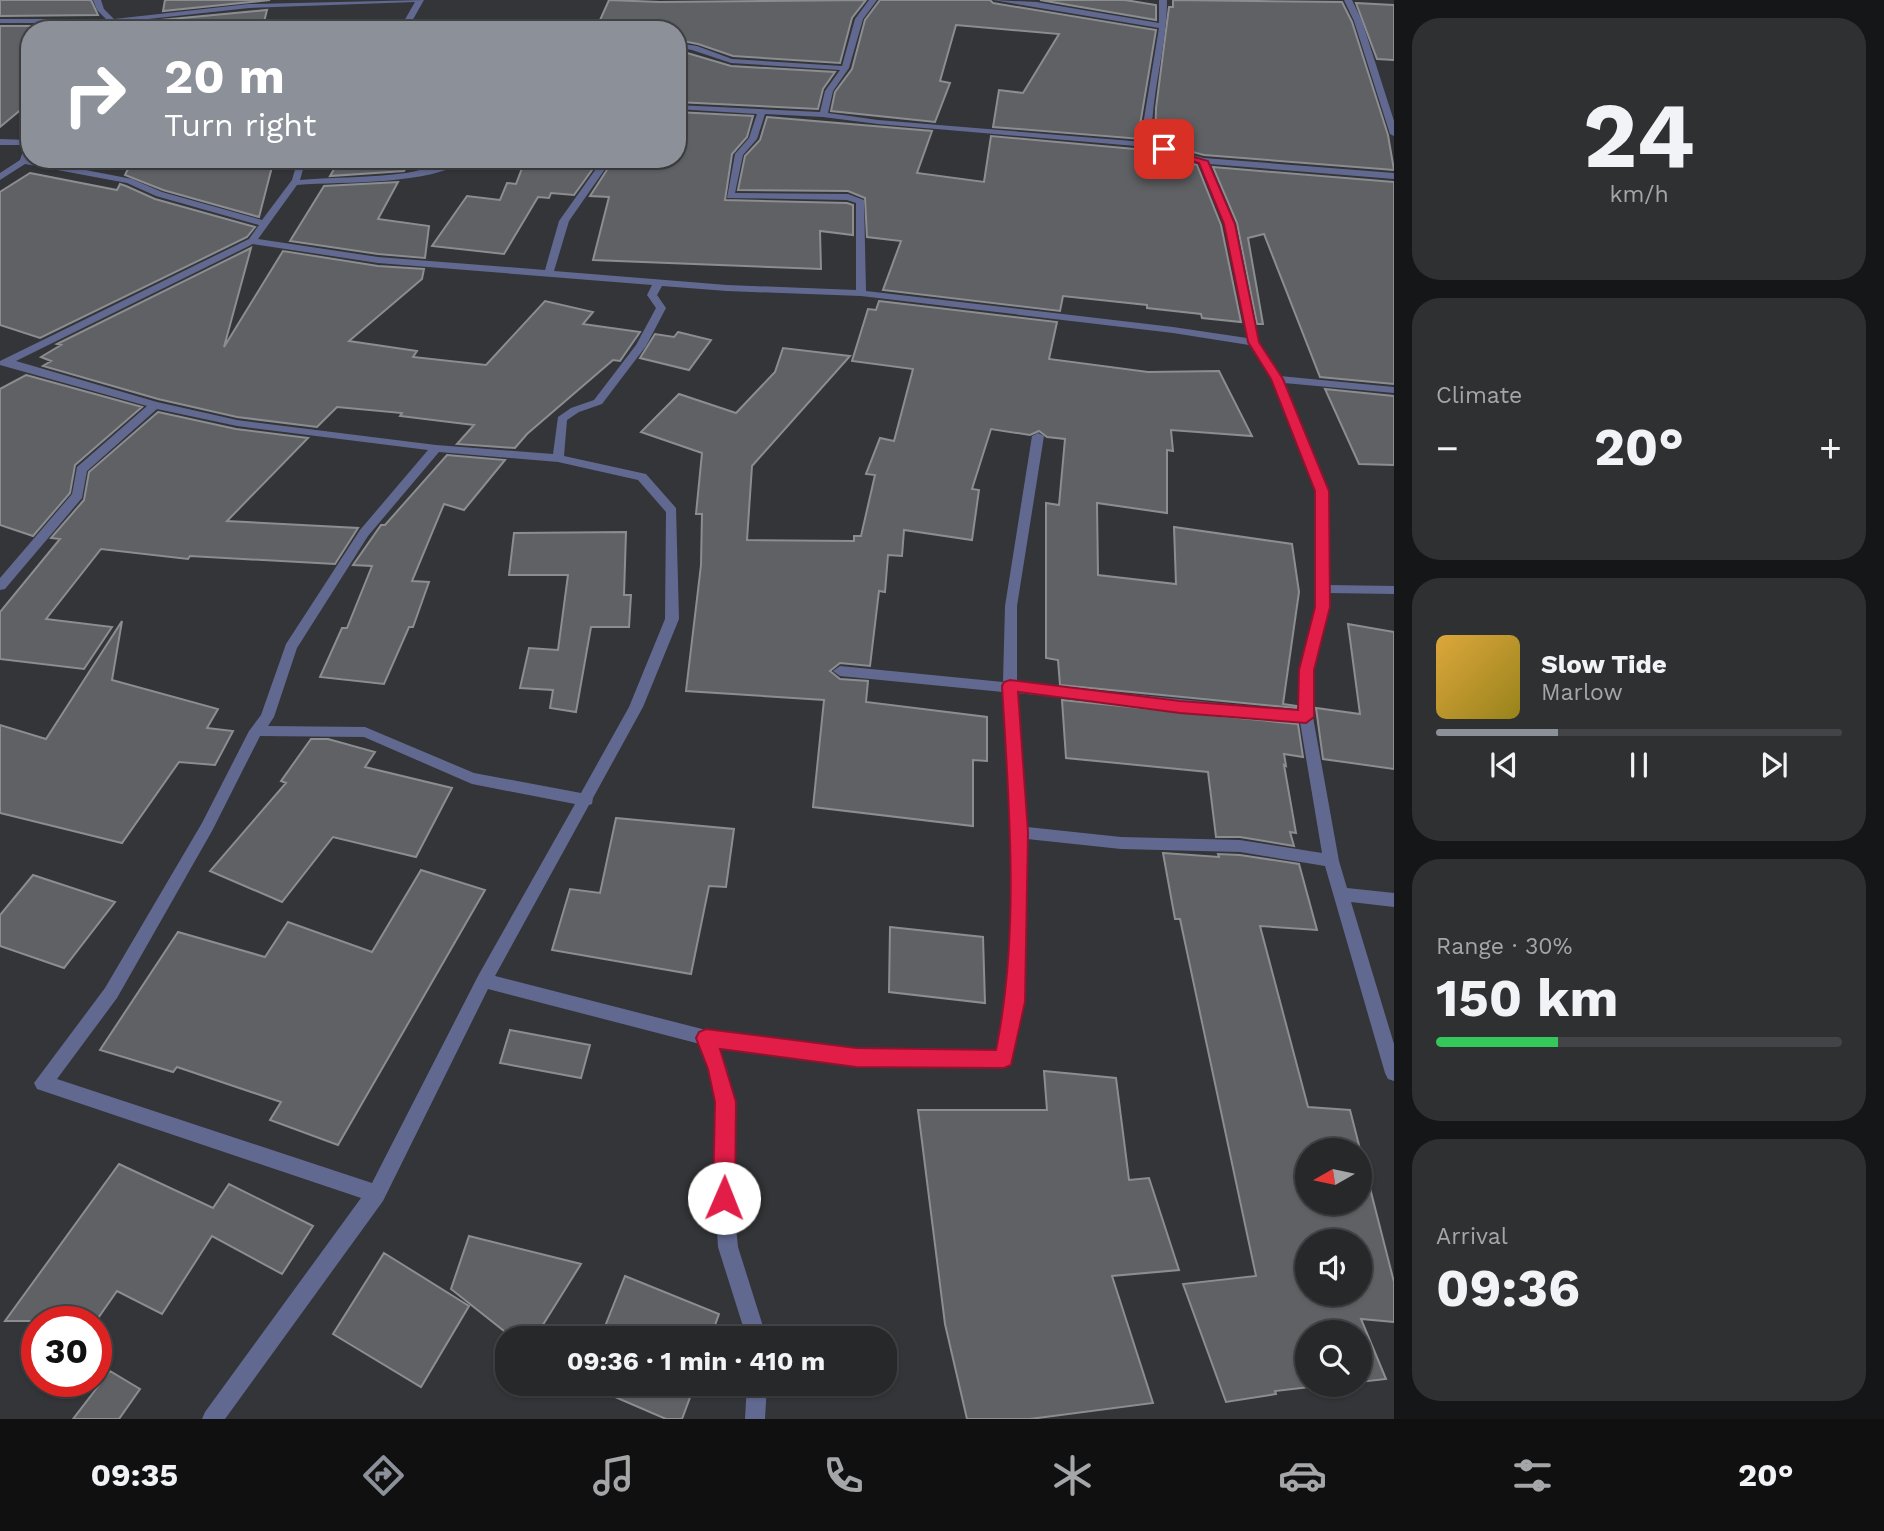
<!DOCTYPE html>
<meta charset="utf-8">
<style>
:root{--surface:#27282a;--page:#2f3032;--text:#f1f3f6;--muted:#a4a6a8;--line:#434447;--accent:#8c9099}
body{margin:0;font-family:"Work Sans",sans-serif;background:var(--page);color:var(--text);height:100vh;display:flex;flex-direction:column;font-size:26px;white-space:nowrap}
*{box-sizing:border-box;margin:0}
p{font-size:23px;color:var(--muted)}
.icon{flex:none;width:38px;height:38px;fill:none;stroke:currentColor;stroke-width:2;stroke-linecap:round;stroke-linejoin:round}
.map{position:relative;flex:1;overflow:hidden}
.side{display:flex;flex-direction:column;gap:18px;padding:18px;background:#151617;width:490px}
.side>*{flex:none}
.banner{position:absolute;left:21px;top:21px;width:665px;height:147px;border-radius:28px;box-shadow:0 2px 5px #0004,0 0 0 2px var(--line);background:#8c9099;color:#fff;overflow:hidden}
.needle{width:46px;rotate:261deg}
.controls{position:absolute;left:1295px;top:1138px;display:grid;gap:14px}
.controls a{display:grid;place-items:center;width:77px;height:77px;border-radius:50%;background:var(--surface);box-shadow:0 2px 5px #0004,0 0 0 2px var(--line);font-size:35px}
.speed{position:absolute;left:21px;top:1306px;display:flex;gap:14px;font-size:35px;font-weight:700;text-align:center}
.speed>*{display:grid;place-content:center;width:91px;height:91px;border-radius:50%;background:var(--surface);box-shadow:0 2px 5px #0004,0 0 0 2px var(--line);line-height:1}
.speed .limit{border:10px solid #d22;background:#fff;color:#111}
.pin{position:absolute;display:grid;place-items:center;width:60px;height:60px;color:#fff;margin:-30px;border-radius:14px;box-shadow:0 4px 10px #0006}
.me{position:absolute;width:77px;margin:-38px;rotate:1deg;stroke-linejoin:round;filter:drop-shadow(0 0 5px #0008)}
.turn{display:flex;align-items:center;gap:24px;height:147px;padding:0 28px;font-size:32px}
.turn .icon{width:91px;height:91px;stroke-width:2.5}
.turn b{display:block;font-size:49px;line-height:60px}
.big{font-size:52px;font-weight:700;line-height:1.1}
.side .widget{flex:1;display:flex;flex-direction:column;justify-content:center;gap:10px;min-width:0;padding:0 24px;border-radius:28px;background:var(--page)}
.side .dial{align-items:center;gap:0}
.dial b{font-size:91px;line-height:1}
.song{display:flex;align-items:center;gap:21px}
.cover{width:84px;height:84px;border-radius:10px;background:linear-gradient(135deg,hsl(40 70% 55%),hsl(50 70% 35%))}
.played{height:7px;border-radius:4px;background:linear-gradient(90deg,var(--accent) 30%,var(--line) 30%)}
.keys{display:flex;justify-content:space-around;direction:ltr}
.heat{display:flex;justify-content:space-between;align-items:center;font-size:38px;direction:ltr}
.charge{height:10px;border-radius:5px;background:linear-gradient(90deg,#34c759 30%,var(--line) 0)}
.trip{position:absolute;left:495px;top:1326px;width:402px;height:70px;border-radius:28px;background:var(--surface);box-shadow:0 2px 5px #0004,0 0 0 2px var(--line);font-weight:700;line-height:70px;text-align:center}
.tabs{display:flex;height:112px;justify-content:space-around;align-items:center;background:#101011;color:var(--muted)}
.tabs .icon{width:49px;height:49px}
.tabs .selected{color:var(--accent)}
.tabs b{font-size:32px;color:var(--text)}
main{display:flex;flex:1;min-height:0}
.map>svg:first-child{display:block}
</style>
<main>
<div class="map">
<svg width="1394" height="1419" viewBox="0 0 1394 1419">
<rect width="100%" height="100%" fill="#343538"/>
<path fill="#606164" stroke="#8c8d91" stroke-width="2" fill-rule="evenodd" d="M 0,0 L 91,0 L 98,15 L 0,16 Z
M 165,0 L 270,0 L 163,11 Z
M 609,0 L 660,2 L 866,0 L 852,18 L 840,63 L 733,56 L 698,44 L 677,40 L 677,30 L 596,29 Z
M 880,0 L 990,0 L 993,3 L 1156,30 L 1140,125 L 1141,139 L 993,127 L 999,90 L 1023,93 L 1059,34 L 956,25 L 940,81 L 950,83 L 935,122 L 831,111 L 835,92 L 852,69 L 865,20 Z
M 1040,0 L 1125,0 L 1156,5 L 1156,20 Z
M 1173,0 L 1342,2 L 1352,22 L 1388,135 L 1394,170 L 1204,155 L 1155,142 L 1156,108 L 1169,7 L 1173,7 Z
M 1356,3 L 1394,5 L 1394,60 L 1377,59 Z
M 267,10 L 262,30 L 160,30 L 161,20 Z
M 0,26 L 92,26 L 90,30 L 30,30 L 30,102 L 0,127 Z
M 677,50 L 731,66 L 835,72 L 823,89 L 818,109 L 677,102 Z
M 677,112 L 753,116 L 747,137 L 732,154 L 725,200 L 847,203 L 853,205 L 853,235 L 820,231 L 821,269 L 593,260 L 609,197 L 590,196 L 614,159 L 677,159 Z
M 767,117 L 932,131 L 917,173 L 984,182 L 991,136 L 1146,150 L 1197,165 L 1221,225 L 1241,322 L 1202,318 L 1201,314 L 1147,308 L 1147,305 L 1063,296 L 1060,311 L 883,290 L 901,241 L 867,237 L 865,198 L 848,191 L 738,190 L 745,156 L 760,140 Z
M 133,159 L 183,159 L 179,168 L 273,163 L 259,217 L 163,190 L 125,175 Z
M 340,159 L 410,159 L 404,171 L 330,176 Z
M 549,159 L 600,159 L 574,195 L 551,193 L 549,198 L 538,197 L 504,254 L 432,246 L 467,196 L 500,200 L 507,183 L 516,184 L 524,163 L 549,164 Z
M 1213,167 L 1394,182 L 1394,384 L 1320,377 L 1264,234 L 1248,238 L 1263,324 L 1257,324 L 1237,223 Z
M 30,173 L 117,190 L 120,184 L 126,186 L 155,199 L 255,227 L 247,237 L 40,338 L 0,325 L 0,192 Z
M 398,182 L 378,219 L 429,226 L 425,258 L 378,254 L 290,241 L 324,186 Z
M 251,248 L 224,347 L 283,251 L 378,266 L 424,269 L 422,279 L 349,341 L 417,351 L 413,357 L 486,365 L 545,301 L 593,312 L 583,324 L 640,332 L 620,361 L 613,360 L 527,434 L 515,448 L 457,444 L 474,425 L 400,416 L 402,413 L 337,407 L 317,427 L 237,417 L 158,399 L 43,366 L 51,361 L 41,357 L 61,345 L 57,344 Z
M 879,301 L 1057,322 L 1049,359 L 1148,372 L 1219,371 L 1252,436 L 1171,430 L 1173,451 L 1167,450 L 1167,513 L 1097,503 L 1098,575 L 1176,584 L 1174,527 L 1292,544 L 1299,592 L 1283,704 L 1297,706 L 1296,708 L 1060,685 L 1058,660 L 1046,658 L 1046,503 L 1059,505 L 1065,439 L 1047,437 L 1039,431 L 1030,435 L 991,429 L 972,489 L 979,490 L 972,540 L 904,530 L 902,556 L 888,555 L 885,592 L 879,591 L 870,666 L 840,663 L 830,671 L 840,679 L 868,681 L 866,702 L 987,717 L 987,761 L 973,760 L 973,826 L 813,807 L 824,700 L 686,691 L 701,565 L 702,514 L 696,514 L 702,453 L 641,432 L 679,394 L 736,413 L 775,372 L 783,348 L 850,356 L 752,466 L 747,540 L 854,541 L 854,536 L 861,536 L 875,475 L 866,474 L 880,438 L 894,441 L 913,369 L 852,361 L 868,309 L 876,310 Z
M 678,332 L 711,340 L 689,370 L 640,358 L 655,334 L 674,337 Z
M 26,375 L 142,407 L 75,465 L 70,493 L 33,536 L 0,525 L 0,389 Z
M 1325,389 L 1394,396 L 1394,465 L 1359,464 Z
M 158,412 L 236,429 L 308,438 L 227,521 L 358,528 L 335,564 L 190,556 L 188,559 L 101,549 L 46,619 L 112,627 L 84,669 L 0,659 L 0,612 L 60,539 L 51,538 L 84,500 L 89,472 Z
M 447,455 L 505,460 L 464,510 L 444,504 L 412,581 L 429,582 L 413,627 L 409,627 L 384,684 L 320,677 L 342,628 L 347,628 L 372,566 L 353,565 L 381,525 L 385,525 Z
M 626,532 L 624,595 L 631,595 L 629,627 L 591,627 L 576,712 L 550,708 L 553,690 L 520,688 L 529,648 L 558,650 L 568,575 L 509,575 L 514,533 Z
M 122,621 L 112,680 L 218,709 L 207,728 L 233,731 L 215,765 L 179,762 L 122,843 L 0,813 L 0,725 L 46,739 Z
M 1348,624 L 1394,632 L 1394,769 L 1323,759 L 1316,708 L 1360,714 Z
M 1062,700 L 1298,724 L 1303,757 L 1284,754 L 1286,766 L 1284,765 L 1296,833 L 1290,832 L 1294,846 L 1240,837 L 1216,837 L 1208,772 L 1066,758 Z
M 311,739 L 328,739 L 375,752 L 365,767 L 452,788 L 416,857 L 333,837 L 282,902 L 210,871 L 286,783 L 281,781 Z
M 616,818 L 734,829 L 726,887 L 709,886 L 691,974 L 552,950 L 570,889 L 600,893 Z
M 1163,853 L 1219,857 L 1218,854 L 1240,855 L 1299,864 L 1317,930 L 1260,926 L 1308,1107 L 1350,1110 L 1394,1282 L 1394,1322 L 1361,1319 L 1386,1379 L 1360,1382 L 1360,1332 L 1307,1332 L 1307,1384 L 1336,1384 L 1275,1391 L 1276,1394 L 1226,1402 L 1183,1284 L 1256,1276 L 1180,919 L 1175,919 ZM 1307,1150 L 1360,1150 L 1360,1202 L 1307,1202 ZM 1307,1241 L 1360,1241 L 1360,1293 L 1307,1293 Z
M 421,870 L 485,890 L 338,1145 L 270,1120 L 281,1102 L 177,1067 L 173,1072 L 100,1050 L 178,932 L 265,957 L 288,922 L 372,952 Z
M 33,875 L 115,902 L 64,968 L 0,946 L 0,915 Z
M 890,927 L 983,937 L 985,1003 L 889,992 Z
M 510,1030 L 590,1045 L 581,1078 L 500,1063 Z
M 1044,1071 L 1116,1078 L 1129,1180 L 1149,1178 L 1179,1270 L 1112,1276 L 1153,1403 L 1030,1419 L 967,1419 L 945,1324 L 918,1110 L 1047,1110 Z
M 119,1164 L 213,1208 L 229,1184 L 313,1226 L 282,1274 L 212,1236 L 162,1314 L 117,1291 L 96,1321 L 5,1321 Z
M 469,1236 L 581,1264 L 534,1339 L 514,1339 L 451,1289 Z
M 384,1253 L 469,1306 L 421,1387 L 333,1334 Z
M 625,1276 L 719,1314 L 710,1339 L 600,1339 Z
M 110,1371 L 140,1389 L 119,1419 L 73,1419 Z
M 585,1384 L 695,1384 L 682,1419 L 666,1419 Z"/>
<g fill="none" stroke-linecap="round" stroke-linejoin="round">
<path fill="#626991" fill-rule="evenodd" d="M 93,0 L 101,0 L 104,9 L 114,19 L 249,4 L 424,0 L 407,30 L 399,30 L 415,2 L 249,8 L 112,23 L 0,23 L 0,19 L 106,19 L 97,10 Z
M 869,0 L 877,0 L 863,19 L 849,68 L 833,91 L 828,113 L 878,120 L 1144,142 L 1143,125 L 1159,28 L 993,0 L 1036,2 L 1159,23 L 1159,0 L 1167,0 C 1167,48 1150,96 1152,144 L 1204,158 L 1394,173 L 1394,179 L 1209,164 L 1234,224 L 1258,342 L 1280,376 L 1394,387 L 1394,393 L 1284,383 L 1328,491 L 1328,585 L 1394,586 L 1394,594 L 1328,593 L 1328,607 L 1314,670 L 1313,717 L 1339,861 L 1347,888 L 1394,893 L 1394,907 L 1351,902 L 1394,1044 L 1394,1081 L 1388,1079 L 1385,1073 L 1325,866 L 1240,852 L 1121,849 L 1027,839 L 1023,1002 L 1010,1065 L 1004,1067 L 857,1065 L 718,1047 L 727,1069 L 734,1102 L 733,1198 L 738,1247 L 767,1339 L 747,1339 L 718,1247 L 715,1198 L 716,1102 L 709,1069 L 700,1044 L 488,989 L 383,1201 L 225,1419 L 202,1419 L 205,1412 L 361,1198 L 43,1091 L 37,1089 L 34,1083 L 105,988 L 202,823 L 249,731 L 261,715 L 286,644 L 360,530 L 428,450 L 237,426 L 157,409 L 87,471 L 82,498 L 5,589 L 0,590 L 0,578 L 72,494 L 77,467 L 147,406 L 0,365 L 0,361 L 249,239 L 259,225 L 156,196 L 127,183 L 25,164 L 0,180 L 0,173 L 20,160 L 25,145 L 0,145 L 0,139 L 30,140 L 29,159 L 132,179 L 162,192 L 262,220 L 292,180 L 298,159 L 306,159 L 300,180 C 335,177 371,178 406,173 C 427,170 449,159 470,159 C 428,186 346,181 297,185 L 258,239 L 378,257 L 545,270 L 559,221 L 603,159 L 612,159 L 569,221 L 554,271 L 727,285 L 856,290 L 856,203 L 847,200 L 727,198 L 735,154 L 749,138 L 757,114 L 677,109 L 677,105 L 820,112 L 825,91 L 840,70 L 731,63 L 692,50 L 677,47 L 677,43 L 697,46 L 732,59 L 842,66 L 855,19 ZM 765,114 L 823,117 L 878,124 L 1147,147 L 1199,163 L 1224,224 L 1247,338 L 1173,327 L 866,291 L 864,200 L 848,194 L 735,193 L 743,155 L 757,139 ZM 253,244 L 378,263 L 652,285 L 647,295 L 656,308 L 636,345 L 594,400 L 571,408 L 558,417 L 553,454 L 436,445 L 237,420 L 157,402 L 16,361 ZM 662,286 L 727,291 L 861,296 L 1173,333 L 1249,345 L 1272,379 L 1316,491 L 1316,586 L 1314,589 L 1316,607 L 1300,670 L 1299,711 L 1017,683 L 1017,606 L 1044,436 L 1038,433 L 1032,436 L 1005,606 L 1003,682 L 840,666 L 833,671 L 840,676 L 1003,692 C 1011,811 1020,933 997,1051 L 857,1049 L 706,1030 L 495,976 L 589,805 L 592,804 L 593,798 L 643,707 L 679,619 L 676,508 L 646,474 L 564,456 L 567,420 L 579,412 L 602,404 L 646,346 L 666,308 L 657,295 ZM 439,452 L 558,462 L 638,480 L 666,512 L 665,619 L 629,707 L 581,793 L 474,773 L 365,727 L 268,726 L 274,717 L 297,648 L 368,536 ZM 1017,693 L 1300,722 L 1322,853 L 1240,840 L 1121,837 L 1027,827 ZM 260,736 L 364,737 L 472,784 L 575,804 L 478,976 L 372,1183 L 57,1079 L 117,998 L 212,831 Z
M 1344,0 L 1352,0 L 1362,21 L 1394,121 L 1394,136 L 1390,134 L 1354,21 Z
M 747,1384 L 767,1384 L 765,1419 L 745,1419 Z"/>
</g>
<path fill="#e11d48" stroke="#92132f" stroke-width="2" d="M 1160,147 L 1208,161 L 1235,224 L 1259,342 L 1283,379 L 1329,491 L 1330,607 L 1314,670 L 1314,717 L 1306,723 L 1180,713 L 1018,692 L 1028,832 L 1025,1002 L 1011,1065 L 1004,1068 L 856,1067 L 720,1049 L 736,1102 L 735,1198 L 731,1206 L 724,1209 L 716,1206 L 713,1198 L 715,1102 L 708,1069 L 696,1038 L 699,1032 L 706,1029 L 856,1048 L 996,1050 C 1020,933 1009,804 1002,686 L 1004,682 L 1010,680 L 1180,701 L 1298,710 L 1299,670 L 1315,607 L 1315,491 L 1271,379 L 1248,342 L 1224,224 L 1199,163 L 1160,151 Z"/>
</svg>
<div class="controls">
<a><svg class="needle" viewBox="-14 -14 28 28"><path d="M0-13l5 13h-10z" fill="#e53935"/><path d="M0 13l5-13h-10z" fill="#a4a6a8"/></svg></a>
<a><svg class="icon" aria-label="sound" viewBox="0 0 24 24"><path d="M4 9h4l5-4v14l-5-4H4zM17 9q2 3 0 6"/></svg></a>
<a><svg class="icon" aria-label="search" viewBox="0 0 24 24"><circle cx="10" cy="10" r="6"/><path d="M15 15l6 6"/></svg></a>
</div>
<div class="speed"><div class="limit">30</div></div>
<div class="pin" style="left:1164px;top:149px;background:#d93025"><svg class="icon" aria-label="arrive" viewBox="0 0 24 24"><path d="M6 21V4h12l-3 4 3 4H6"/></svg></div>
<svg class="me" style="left:724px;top:1198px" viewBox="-20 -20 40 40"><circle r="19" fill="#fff"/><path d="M0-13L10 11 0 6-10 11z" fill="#e11d48"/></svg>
<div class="trip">09:36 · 1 min · 410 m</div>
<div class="banner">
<div class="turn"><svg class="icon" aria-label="right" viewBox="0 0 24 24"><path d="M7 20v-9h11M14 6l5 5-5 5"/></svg><div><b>20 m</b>Turn right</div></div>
</div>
</div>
<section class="side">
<div class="widget dial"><b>24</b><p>km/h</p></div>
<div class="widget"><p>Climate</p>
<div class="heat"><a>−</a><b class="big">20°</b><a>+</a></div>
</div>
<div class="widget">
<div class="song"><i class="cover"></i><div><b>Slow Tide</b><p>Marlow</p></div></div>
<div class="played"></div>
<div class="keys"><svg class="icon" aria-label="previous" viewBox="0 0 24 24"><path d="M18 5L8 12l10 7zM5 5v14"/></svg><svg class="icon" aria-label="pause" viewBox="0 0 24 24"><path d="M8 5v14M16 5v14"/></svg><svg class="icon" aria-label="next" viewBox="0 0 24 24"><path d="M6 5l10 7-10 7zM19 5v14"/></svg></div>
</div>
<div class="widget"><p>Range · 30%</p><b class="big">150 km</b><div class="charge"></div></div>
<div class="widget"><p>Arrival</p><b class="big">09:36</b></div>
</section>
</main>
<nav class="tabs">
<b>09:35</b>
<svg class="icon selected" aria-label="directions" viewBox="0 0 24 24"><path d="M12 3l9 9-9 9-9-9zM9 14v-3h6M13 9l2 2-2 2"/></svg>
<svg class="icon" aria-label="music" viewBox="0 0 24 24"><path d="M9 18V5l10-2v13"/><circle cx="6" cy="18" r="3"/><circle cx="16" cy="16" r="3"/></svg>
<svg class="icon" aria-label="phone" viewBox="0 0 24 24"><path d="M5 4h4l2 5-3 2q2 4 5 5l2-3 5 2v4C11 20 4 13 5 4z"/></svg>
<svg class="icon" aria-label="climate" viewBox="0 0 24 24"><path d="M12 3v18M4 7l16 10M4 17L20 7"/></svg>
<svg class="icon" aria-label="car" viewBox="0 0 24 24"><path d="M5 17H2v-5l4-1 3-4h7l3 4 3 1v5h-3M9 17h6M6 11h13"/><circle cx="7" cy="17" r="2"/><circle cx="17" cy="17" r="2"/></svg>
<svg class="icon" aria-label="filters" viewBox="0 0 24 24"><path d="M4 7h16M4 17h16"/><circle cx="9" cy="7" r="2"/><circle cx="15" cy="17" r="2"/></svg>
<b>20°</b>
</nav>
